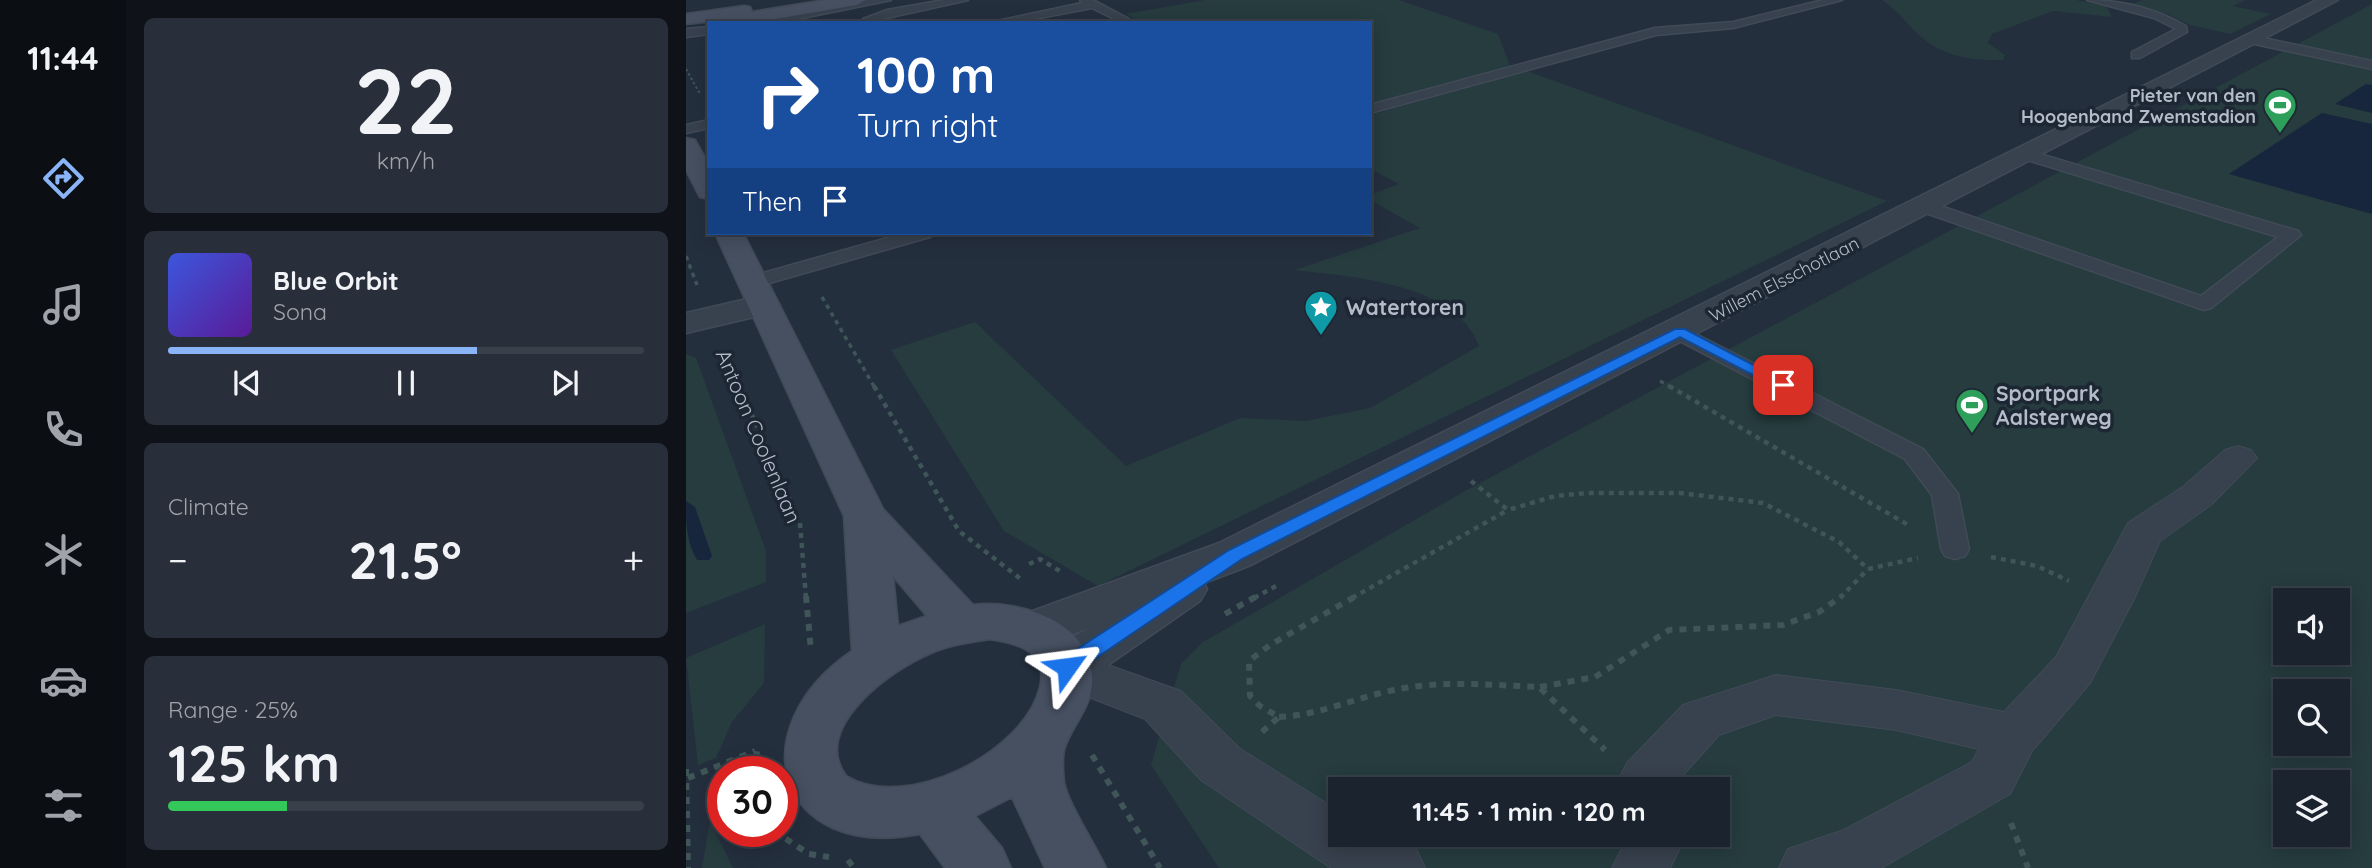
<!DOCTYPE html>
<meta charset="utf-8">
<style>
:root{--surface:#1b232e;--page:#282f3a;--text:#f1f3f6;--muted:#a0a4aa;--line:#39404a;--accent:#8ab4f8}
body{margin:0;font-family:Quicksand,sans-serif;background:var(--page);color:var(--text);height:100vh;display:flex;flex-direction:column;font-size:26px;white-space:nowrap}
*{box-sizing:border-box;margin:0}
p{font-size:23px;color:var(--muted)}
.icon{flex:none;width:38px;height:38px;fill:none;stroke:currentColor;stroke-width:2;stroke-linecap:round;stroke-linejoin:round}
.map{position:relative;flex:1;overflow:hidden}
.panel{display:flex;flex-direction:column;gap:18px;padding:18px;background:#0f1319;width:560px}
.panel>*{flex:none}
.hud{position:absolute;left:21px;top:21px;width:665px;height:214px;border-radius:0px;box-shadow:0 4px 18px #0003,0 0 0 2px var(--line);background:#1a4fa0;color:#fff;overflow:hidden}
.tools{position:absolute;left:1587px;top:588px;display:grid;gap:14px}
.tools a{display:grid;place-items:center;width:77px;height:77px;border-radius:0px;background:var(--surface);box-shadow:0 4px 18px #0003,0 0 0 2px var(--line);font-size:35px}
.speed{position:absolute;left:21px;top:756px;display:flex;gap:14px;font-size:35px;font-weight:700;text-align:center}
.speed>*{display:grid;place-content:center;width:91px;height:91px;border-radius:50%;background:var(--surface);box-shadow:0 4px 18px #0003,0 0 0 2px var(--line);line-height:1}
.speed .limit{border:10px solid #d22;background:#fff;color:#111}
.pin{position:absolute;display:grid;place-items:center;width:60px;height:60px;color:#fff;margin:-30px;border-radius:14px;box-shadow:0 4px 10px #0006}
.me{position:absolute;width:77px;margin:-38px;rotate:59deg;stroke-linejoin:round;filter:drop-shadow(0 0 5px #0008)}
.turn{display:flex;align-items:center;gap:24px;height:147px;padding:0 35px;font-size:32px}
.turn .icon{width:91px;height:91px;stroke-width:2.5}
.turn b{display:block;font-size:49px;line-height:60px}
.then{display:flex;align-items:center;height:66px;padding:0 35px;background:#0003;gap:14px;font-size:26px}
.big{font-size:52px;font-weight:800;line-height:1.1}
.panel .widget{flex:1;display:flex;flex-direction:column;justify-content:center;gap:10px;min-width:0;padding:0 24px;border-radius:10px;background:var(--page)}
.panel .dial{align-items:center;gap:0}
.dial b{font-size:91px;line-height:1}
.song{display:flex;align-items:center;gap:21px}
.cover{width:84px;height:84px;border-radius:10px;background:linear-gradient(135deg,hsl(230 70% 55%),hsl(270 70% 35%))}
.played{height:7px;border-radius:4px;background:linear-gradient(90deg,var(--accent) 65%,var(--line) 65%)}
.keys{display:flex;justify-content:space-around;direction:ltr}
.heat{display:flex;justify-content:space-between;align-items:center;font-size:38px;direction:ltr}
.charge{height:10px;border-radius:5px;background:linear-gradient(90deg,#34c759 25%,var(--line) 0)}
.trip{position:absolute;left:642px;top:777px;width:402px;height:70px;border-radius:0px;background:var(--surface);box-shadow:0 4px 18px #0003,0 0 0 2px var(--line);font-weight:800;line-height:70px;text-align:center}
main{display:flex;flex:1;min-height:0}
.tab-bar{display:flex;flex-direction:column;width:126px;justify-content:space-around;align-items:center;background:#0b0e12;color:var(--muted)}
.tab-bar .icon{width:49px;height:49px}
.tab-bar .selected{color:var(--accent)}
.tab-bar b{font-size:32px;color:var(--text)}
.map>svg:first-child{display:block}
</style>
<main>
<nav class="tab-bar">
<b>11:44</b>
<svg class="icon selected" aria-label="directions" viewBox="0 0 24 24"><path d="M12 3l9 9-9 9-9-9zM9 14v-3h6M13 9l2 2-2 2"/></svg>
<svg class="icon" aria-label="music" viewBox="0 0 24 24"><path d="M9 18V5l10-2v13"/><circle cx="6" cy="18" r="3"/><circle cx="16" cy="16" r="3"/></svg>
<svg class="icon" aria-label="phone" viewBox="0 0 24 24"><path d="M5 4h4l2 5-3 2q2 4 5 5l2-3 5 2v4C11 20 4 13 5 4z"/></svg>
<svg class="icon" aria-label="climate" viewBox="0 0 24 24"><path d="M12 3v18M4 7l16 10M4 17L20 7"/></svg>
<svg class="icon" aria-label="car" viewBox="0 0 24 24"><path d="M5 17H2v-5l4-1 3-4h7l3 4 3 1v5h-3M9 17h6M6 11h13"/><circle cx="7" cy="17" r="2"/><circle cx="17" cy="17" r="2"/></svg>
<svg class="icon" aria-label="filters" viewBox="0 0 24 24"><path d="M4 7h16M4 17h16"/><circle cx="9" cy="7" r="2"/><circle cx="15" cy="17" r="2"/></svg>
</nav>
<section class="panel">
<div class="widget dial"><b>22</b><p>km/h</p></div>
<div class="widget">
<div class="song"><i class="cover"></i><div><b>Blue Orbit</b><p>Sona</p></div></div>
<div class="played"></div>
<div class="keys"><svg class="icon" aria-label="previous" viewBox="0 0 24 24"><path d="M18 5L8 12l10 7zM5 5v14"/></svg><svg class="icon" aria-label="pause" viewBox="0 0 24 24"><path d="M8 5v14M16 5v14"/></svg><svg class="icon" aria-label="next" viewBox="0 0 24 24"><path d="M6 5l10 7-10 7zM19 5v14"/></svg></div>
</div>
<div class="widget"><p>Climate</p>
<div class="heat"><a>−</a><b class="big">21.5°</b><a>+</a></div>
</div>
<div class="widget"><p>Range · 25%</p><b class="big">125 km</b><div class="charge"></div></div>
</section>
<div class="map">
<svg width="1686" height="868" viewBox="0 0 1686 868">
<rect width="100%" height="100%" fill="#242f3e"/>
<path fill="#263c3f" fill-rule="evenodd" d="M 519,0 L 713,0 L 812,34 L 824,66 L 684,104 L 684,23 L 456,23 L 440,14 Z
M 1196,0 L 1390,0 L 1420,6 L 1426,17 L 1367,11 L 1306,34 L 1302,43 L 1319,55 L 1317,60 C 1281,61 1249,55 1224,26 C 1215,16 1207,7 1196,0 Z
M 1457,0 L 1559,0 L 1547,6 L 1585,14 L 1544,34 L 1504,25 L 1484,15 L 1449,6 L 1448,3 Z
M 1686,4 L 1686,868 L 533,868 L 465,765 L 495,664 L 517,642 L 779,491 ZM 1600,600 L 1652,600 L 1652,653 L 1600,653 ZM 1600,691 L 1652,691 L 1652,744 L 1600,744 ZM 1600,782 L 1652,782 L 1652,835 L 1600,835 ZM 654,789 L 1032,789 L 1032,835 L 654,835 Z
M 841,71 L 1201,201 L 412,586 L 318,531 L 205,350 L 289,322 L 440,466 L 554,418 L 620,421 L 684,408 L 793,346 C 770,283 667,277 609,270 L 734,228 L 684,200 L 684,195 L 713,184 L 684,169 L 684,115 Z
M 0,354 L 10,358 L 80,551 L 80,582 L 0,613 Z
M 79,624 L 78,683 L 46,722 L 30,758 L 12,765 L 0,658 Z
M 24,821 L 47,868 L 16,868 Z"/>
<path fill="#17263c" d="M 1680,84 L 1686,85 L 1686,113 L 1649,104 Z
M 1636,113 L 1686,124 L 1686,214 L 1543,174 Z"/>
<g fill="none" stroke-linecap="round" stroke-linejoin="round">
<path fill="#17263c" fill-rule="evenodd" d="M 0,501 L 9,507 L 26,556 L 23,560 L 11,560 C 0,541 0,523 0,501 Z"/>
<defs>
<path id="service" d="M 182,0 L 205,0 L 92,23 L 65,23 Z
M 258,0 L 282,0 L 183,22 L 177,19 L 201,10 Z
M 394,0 L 407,0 L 443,19 L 440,23 L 428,23 L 430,20 L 406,8 L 327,23 L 302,23 L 396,3 Z
M 1137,0 L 1156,0 L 1047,28 L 970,35 L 684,113 L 684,105 L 969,28 L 1047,22 Z
M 1401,0 C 1436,0 1470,9 1500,26 L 1501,32 L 1454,58 L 1446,58 L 1446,52 L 1490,29 L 1468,18 Z
M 23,27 L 23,34 L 0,37 L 0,29 Z
M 1568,36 L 1686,61 L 1686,69 L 1564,43 L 1564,37 Z
M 23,120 L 23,128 L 0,133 L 0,125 Z
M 1341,150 L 1612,231 L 1615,235 L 1525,308 L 1518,310 L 1234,211 L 1231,207 L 1234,203 L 1246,203 L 1515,296 L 1592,237 L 1335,158 L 1335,152 Z
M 219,233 L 247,233 L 244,237 L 73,286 L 66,288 L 56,282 L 59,278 Z
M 994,326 L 1237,449 L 1272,494 L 1283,549 L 1279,556 L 1269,559 L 1259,556 L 1255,549 L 1246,495 L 1219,459 L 986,337 L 983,332 Z"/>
<path id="pedestrian" d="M 1552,446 L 1565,450 L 1571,458 L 1526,504 L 1474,541 L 1448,599 L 1404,683 L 1346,751 L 1324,794 L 1195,868 L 1093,868 L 1102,849 L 1158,830 L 1286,762 L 1293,749 L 1210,730 L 1090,715 L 1033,735 L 988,785 L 990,789 L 936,789 L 933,779 L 941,763 L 997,705 L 1090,675 L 1210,690 L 1318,712 L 1370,657 L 1442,523 L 1498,486 L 1539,450 Z
M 422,665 L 495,691 L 553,748 L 654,812 L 654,835 L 693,835 L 730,849 L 739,868 L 645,868 L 515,780 L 459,719 L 405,698 L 398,684 L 405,670 Z
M 943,835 L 1000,835 L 984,868 L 926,868 Z"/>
<path id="minor" d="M 1631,0 L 1652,0 L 565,565 L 518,583 L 521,589 L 514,601 L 399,681 L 381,687 L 363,681 L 356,667 L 363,653 L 402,628 L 350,647 L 333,642 L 326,629 L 333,616 L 533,543 Z
M 78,295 L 89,298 L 94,305 L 89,312 L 0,333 L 0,313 Z"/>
<path id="secondary" d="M 140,0 L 179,0 L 171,5 L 66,23 L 26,21 L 0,24 L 0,14 L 58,6 L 64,7 L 66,12 Z
M 0,138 L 9,140 L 23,165 L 23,199 L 14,197 L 0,170 Z
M 29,233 L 57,233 L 197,509 L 287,605 C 334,599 409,623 406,682 C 405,710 384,727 378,750 C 376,759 377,773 378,782 C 380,800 411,848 420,868 L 359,868 L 326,797 L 289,816 L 316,848 L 325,868 L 259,868 L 234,834 C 90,861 52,729 166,651 L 158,516 ZM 207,576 L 241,616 L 212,626 ZM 304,639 C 319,642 337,644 348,656 C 355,664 357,677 354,687 C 339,752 220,813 160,776 C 124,727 206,669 245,653 C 264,645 284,642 304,639 Z"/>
</defs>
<use href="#service" stroke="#414a57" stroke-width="3"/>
<use href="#pedestrian" stroke="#414a57" stroke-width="2"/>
<use href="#minor" stroke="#414a57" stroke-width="3"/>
<use href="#secondary" stroke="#414a57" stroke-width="3"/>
<path stroke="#3f5557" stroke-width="2" stroke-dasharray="2.5 2.5" stroke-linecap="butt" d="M 0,69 L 14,94"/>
<path stroke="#3f5557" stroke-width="3.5" stroke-dasharray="4.5 4.5" stroke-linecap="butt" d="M 0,256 L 11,285
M 136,297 L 189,388
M 37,352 L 53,388
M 974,381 L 986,388"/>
<path stroke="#3f5557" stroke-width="4.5" stroke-dasharray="5 5" stroke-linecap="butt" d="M 53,386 L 114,523 L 120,598
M 188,386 L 273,531 L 336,580
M 983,386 L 1224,526
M 785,481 L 822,510 L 869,496 L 900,493 L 994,493 L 1077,503 L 1153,542 L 1182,569 L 1232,558
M 1305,557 L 1351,566 L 1383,581
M 343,564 L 354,559 L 377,573
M 568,598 L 590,586
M 666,598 L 822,510
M 1154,598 L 1182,569"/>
<path stroke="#3f5557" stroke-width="6" stroke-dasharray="7 7" stroke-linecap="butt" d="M 120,596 L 125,651
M 539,614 L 571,596
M 854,687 L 909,677 L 983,630 L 1097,625 L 1133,612 L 1156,596
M 593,717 C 634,715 668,698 708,690 C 755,680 805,685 853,687 L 919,750
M 576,732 L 593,717 L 574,706 L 564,696 L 563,661 L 584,645 L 670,596
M 406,755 L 474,868
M 0,769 L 2,868
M 68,772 L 72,745
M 2,778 L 69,751
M 1325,823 L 1342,868
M 88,831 L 123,854 L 143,857
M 162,860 L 168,868"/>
<use href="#service" fill="#38414e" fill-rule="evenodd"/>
<use href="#pedestrian" fill="#38414e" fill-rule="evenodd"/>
<use href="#minor" fill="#38414e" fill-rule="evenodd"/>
<use href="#secondary" fill="#465061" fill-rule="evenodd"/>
</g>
<path fill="#1a73e8" stroke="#114b97" stroke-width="2" d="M 989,329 L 999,329 L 1105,385 L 1102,388 L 1092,388 L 994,337 L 556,559 L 388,673 L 373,673 L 370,667 L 373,661 L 543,550 Z"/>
<defs>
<symbol id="stadium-pin" viewBox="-11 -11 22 30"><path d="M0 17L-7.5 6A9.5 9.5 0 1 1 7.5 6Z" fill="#2e9e5b" stroke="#1d2633"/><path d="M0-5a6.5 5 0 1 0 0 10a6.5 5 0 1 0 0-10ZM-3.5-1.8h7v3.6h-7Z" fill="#fff"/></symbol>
<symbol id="sight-pin" viewBox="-11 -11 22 30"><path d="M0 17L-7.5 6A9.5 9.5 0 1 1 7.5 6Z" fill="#0f9aa8" stroke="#1d2633"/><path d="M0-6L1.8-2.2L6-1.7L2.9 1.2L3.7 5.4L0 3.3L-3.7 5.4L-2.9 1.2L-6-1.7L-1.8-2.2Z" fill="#fff"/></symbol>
</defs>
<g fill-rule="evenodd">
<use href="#stadium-pin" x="1575" y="86" width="38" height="52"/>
<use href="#sight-pin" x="616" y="288" width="38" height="52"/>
<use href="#stadium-pin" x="1267" y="386" width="38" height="52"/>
</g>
<g text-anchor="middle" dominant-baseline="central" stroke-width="7" stroke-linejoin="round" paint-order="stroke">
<g font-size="18" font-weight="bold" fill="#b4bcc9" stroke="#1d2633" text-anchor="end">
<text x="1570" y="95">Pieter van den<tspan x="1570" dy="21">Hoogenband Zwemstadion</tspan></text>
</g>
<g font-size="18" fill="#b4bcc9" stroke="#1d2633">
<text transform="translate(1098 279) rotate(-27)">Willem Elsschotlaan</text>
</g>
<g font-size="21" font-weight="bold" fill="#b4bcc9" stroke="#1d2633" text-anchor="start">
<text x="660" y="307">Watertoren</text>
<text x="1310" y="393">Sportpark<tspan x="1310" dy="24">Aalsterweg</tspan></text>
</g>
<g font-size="21" fill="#b4bcc9" stroke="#1d2633">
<text transform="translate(73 436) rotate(67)">Antoon Coolenlaan</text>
</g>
</g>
</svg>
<div class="tools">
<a><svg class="icon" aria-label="sound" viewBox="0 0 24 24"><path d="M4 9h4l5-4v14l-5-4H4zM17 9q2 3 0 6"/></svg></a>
<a><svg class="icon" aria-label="search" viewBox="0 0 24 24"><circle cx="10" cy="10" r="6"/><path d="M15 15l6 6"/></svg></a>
<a><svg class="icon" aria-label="layers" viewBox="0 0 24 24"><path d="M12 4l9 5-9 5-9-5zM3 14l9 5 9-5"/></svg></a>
</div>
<div class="speed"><div class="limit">30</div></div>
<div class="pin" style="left:1097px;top:385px;background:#d93025"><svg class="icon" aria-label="arrive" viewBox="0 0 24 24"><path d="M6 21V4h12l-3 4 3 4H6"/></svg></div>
<svg class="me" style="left:381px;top:667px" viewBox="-20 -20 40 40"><path d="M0-17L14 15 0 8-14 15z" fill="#1a73e8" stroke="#fff" stroke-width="4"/></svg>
<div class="trip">11:45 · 1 min · 120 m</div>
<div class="hud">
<div class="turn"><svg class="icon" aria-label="right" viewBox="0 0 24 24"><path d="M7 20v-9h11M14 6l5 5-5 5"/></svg><div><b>100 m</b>Turn right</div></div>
<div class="then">Then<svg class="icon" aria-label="arrive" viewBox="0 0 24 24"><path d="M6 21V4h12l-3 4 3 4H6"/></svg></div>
</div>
</div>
</main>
